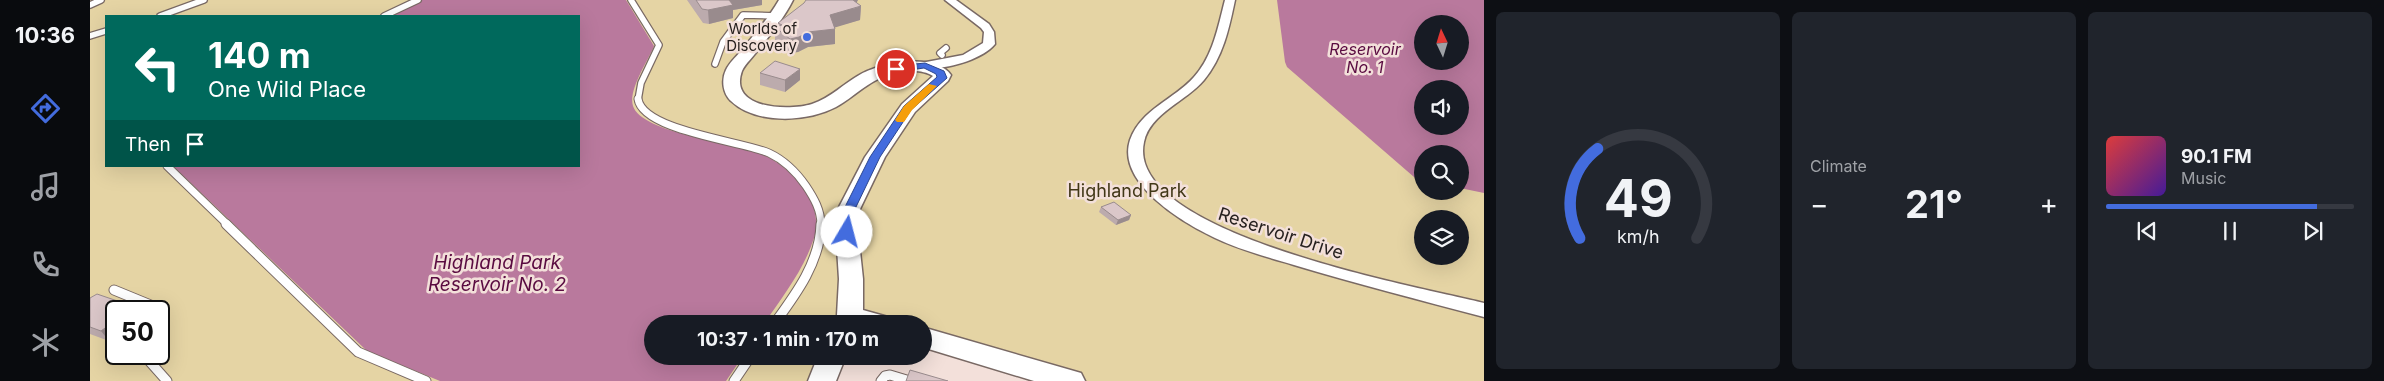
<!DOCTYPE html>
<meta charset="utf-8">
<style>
:root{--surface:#171b24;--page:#20242c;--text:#f1f3f6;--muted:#9ea1a6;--line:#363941;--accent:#436cde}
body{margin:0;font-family:Inter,sans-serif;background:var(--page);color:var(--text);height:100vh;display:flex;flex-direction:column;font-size:19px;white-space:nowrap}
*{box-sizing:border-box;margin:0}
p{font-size:16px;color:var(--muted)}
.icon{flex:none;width:28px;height:28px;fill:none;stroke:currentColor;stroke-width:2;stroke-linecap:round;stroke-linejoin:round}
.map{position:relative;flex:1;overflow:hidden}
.drawer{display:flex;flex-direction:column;gap:12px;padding:12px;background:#0d0f14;width:900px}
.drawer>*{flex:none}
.banner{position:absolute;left:15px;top:15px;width:475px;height:152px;border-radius:0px;box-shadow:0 5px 20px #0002;background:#00695c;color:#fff;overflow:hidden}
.needle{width:32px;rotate:356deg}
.tools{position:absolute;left:1324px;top:15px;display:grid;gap:10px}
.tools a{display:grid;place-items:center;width:55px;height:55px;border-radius:50%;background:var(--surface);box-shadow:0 5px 20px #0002;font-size:25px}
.speed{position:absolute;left:15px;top:300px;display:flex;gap:10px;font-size:25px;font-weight:700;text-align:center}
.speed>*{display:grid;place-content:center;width:65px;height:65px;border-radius:50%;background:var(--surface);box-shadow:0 5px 20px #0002;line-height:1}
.speed .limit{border:2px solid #111;border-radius:8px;background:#fff;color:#111}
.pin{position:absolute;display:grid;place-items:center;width:42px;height:42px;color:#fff;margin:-21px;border:2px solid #fff;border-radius:50%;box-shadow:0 1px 5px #0007}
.me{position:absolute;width:55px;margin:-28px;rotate:8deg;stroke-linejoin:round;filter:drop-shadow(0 0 4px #0008)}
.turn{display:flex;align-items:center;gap:18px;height:105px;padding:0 20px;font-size:22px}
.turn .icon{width:65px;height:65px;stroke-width:2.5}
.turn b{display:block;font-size:35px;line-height:42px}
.then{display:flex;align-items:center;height:48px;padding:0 20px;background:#0003;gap:10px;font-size:19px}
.big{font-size:38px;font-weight:700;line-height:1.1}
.drawer .tile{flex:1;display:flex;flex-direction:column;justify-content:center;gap:8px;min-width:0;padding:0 18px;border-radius:8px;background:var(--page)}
.drawer .dial{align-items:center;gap:0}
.dial svg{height:130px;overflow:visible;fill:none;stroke:var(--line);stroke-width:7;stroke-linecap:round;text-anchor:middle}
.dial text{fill:var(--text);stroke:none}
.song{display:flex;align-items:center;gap:15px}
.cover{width:60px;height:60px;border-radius:8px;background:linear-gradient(135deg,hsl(0 70% 55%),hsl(260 70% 35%))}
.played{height:5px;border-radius:2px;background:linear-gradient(90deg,var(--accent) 85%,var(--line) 85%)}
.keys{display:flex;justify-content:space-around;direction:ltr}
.heat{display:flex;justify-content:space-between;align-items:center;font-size:28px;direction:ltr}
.drawer .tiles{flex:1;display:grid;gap:12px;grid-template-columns:repeat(3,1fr)}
.trip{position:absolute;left:554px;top:315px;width:288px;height:50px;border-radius:25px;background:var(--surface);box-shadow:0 5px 20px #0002;font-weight:700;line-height:50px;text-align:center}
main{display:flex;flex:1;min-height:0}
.menu{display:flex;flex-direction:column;width:90px;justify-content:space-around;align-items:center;background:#090b0e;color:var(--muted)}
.menu .icon{width:35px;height:35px}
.menu .active{color:var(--accent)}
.menu b{font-size:22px;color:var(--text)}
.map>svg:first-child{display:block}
</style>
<main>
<nav class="menu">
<b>10:36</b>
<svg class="icon active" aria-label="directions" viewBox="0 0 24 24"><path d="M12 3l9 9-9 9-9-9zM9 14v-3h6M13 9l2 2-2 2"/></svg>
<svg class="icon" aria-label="music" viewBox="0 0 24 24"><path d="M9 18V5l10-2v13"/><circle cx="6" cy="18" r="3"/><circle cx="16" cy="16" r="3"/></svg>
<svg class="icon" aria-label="phone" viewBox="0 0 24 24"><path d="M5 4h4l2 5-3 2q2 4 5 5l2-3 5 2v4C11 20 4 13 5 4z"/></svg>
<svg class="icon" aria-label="climate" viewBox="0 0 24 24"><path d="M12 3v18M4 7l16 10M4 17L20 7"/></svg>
</nav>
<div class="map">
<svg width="1394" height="381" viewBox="0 0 1394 381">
<rect width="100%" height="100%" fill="#f3e0da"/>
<path fill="#e5d4a4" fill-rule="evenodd" d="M 0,0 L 1394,0 L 1394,381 L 981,381 L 833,337 L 832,324 L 562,324 L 562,356 L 742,356 L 732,381 L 0,381 ZM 16,16 L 489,16 L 489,166 L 16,166 ZM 1332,24 L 1370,24 L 1370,61 L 1332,61 ZM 1332,89 L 1370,89 L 1370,126 L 1332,126 ZM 1332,154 L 1370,154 L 1370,191 L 1332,191 ZM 1332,219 L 1370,219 L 1370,256 L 1332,256 ZM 26,311 L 69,311 L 69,354 L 26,354 Z"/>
<path fill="#b9799d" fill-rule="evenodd" d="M 332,0 L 536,0 L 564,46 C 558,61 538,90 543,106 C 552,134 649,143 676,156 C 692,164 709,179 718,194 C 725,207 729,224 724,238 C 714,270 692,297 674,324 L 562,324 L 562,356 L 653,356 L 636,381 L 350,381 L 277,351 L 83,166 L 489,166 L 489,16 L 302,16 Z
M 1187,0 L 1394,0 L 1394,193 L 1370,188 L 1370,154 L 1332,154 L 1332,180 L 1324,177 L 1197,67 L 1195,62 ZM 1332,24 L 1370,24 L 1370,61 L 1332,61 ZM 1332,89 L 1370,89 L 1370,126 L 1332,126 Z"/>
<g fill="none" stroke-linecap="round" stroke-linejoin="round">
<defs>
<path id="service-far2" d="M 541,0 L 569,45 L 551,83 L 548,100
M 0,5 L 11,0
M 70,16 L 114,0
M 294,16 L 328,0
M 0,36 L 16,31
M 852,55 L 850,53 L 856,48
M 625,64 L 633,42 L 653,15 L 687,16"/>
<path id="service-far1" d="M 548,99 C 553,131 652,141 679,153 C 694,160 707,173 716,186 C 724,198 731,210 731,225
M 77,166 L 138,225"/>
<path id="service" d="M 136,224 L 268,352 L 336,381
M 24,290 L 63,306 L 63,311
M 684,324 C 706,294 730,262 731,224
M 53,354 L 77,381
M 644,381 L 661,356
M 791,381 L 795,376 L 800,375 L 820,381"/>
<path id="minor" d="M 855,0 L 866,0 L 899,24 L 904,32 L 905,44 C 892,60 851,72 831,67 L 829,65 L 831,63 L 873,55 L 893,43 L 894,32 L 891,28 Z
M 1135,0 L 1145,0 C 1139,29 1133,57 1114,80 C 1097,101 1060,113 1054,142 C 1034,234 1330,287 1394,303 L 1394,317 C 1330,300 1267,284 1204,265 C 1177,257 1150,250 1125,238 C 1093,223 1026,183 1040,140 C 1051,109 1085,99 1104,77 C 1123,56 1128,27 1135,0 Z"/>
<path id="secondary" d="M 689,0 L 703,0 C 694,18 681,34 668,50 C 664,56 655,64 652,71 C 638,110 700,111 722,104 C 741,98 754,83 771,74 C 791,63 845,52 861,75 L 858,81 L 825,112 L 795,157 L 770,209 L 768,232 L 773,279 L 773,310 L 798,317 L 802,324 L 743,324 L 747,315 L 749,279 L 746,232 L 748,209 L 775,157 L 812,104 L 843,76 C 831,68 811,71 798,75 C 778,81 764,97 746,107 C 718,122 666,125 641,101 C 633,94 631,80 636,70 C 639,63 646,57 650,52 C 664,35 678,19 689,0 Z
M 832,327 L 991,373 L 995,381 L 944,381 L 832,347 Z
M 728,356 L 756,356 L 746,381 L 718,381 Z"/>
</defs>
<use href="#service-far2" stroke="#796964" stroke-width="8"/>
<use href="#service-far1" stroke="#796964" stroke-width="9"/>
<use href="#service" stroke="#796964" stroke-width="11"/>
<use href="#minor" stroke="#796964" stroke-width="3"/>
<use href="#secondary" stroke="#796964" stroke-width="3"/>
<use href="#service-far2" stroke="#fff" stroke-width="5.5"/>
<use href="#service-far1" stroke="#fff" stroke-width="7"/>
<use href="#service" stroke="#fff" stroke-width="9"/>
<use href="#minor" fill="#fff" fill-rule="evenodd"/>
<use href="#secondary" fill="#fff" fill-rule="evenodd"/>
</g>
<path fill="#bcabad" d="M 597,0 L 672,0 L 672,5 L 643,10 L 643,18 L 619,24 L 613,23 Z
M 768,0 L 766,3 L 771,6 L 770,20 L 744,27 L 745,44 L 718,47 L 708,52 L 700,53 L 685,42 L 685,27 L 688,26 L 688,23 Z
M 670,73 L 710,80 L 695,92 L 670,85 Z
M 1011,207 L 1041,215 L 1039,220 L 1026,225 L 1009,212 Z
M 0,298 L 45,307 L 48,311 L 26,311 L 26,336 L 19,341 L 0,334 Z"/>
<path fill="#998b8d" d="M 637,0 L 672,0 L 672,5 L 643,10 L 643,18 L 619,24 L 618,10 Z
M 762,0 L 768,0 L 763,9 L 771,6 L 770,20 L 740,29 L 740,15 Z
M 745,29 L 745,44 L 718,47 L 708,52 L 700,53 L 700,39 L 718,32 Z
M 710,69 L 710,80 L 695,92 L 695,80 Z
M 1041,215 L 1039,220 L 1026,225 L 1028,220 Z
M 45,307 L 48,311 L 39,311 Z
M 26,320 L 26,336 L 19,341 L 11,331 Z"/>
<path fill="#dbc7c9" stroke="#998b8d" d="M 606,0 L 639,0 L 643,5 L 618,10 L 612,9 Z
M 716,0 L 763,0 L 771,6 L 740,15 L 745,29 L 718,32 L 709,37 L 700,39 L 685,27 L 692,25 L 688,23 L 714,3 Z
M 685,61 L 710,69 L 695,80 L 670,73 Z
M 1024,202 L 1041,215 L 1028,220 L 1011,207 Z
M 7,294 L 45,307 L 39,311 L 26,311 L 26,320 L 11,331 L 0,327 L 0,298 Z
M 820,370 L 858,381 L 816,381 Z"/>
<path fill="#436cde" stroke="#2c4690" d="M 835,63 L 854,71 L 857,78 L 821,110 L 790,157 L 765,209 L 763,232 L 761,234 L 753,234 L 751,232 L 754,209 L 780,157 L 814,106 L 847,77 L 846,74 L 834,68 L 806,72 L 802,69 L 806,66 Z"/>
<path fill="#f59e0b" d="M 839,84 L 847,86 L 822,110 L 814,122 L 807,122 L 805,120 L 814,106 Z"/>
<circle fill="#436cde" stroke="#f3e0da" stroke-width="2" cx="717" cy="37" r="5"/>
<g text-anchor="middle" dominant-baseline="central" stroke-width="5" stroke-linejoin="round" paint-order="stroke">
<g font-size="15" fill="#27211f" stroke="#f3e0da" text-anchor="end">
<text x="707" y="28">Worlds of<tspan x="707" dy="17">Discovery</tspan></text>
</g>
<g font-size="16" font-style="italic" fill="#5a0b41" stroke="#f3e0da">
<text x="1275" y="49">Reservoir<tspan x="1275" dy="18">No. 1</tspan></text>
</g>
<g font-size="18" fill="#413717" stroke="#f3e0da">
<text x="1037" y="190">Highland Park</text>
</g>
<g font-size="18" fill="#27211f" stroke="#f3e0da">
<text transform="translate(1191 233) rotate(18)">Reservoir Drive</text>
</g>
<g font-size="19" font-style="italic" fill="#5a0b41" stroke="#f3e0da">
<text x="407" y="262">Highland Park<tspan x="407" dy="22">Reservoir No. 2</tspan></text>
</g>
</g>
</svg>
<div class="tools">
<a><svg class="needle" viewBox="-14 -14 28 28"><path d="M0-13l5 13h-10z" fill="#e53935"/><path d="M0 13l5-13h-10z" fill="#9ea1a6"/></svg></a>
<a><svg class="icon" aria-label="sound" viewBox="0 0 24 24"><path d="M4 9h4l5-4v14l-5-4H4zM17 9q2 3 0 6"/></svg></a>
<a><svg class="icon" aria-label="search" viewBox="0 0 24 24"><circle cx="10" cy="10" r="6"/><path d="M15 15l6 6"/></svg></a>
<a><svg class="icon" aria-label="layers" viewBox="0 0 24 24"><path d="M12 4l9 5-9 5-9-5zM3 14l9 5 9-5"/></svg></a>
</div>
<div class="speed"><div class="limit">50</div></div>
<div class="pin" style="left:806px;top:69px;background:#d93025"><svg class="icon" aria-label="arrive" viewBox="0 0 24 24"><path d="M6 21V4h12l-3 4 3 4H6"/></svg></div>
<svg class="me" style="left:757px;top:232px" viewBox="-20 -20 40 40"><circle r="19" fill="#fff"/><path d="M0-13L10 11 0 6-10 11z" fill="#436cde"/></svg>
<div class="trip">10:37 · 1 min · 170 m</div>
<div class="banner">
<div class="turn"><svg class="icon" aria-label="left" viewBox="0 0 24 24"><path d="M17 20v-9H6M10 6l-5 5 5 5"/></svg><div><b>140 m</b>One Wild Place</div></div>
<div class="then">Then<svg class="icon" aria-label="arrive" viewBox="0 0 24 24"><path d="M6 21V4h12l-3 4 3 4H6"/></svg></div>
</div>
</div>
<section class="drawer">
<div class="tiles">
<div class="tile dial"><svg viewBox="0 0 100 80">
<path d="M14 69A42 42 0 1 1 86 69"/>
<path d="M14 69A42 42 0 0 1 25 14" stroke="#436cde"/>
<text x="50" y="56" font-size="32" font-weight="700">49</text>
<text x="50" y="72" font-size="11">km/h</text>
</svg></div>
<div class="tile"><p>Climate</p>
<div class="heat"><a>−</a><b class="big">21°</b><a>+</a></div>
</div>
<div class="tile">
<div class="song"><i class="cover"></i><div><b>90.1 FM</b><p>Music</p></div></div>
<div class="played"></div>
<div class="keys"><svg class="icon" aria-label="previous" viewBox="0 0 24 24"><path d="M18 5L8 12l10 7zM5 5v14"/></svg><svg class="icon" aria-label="pause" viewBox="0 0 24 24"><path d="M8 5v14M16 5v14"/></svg><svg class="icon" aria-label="next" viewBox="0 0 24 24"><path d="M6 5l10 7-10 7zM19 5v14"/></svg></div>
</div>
</div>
</section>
</main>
